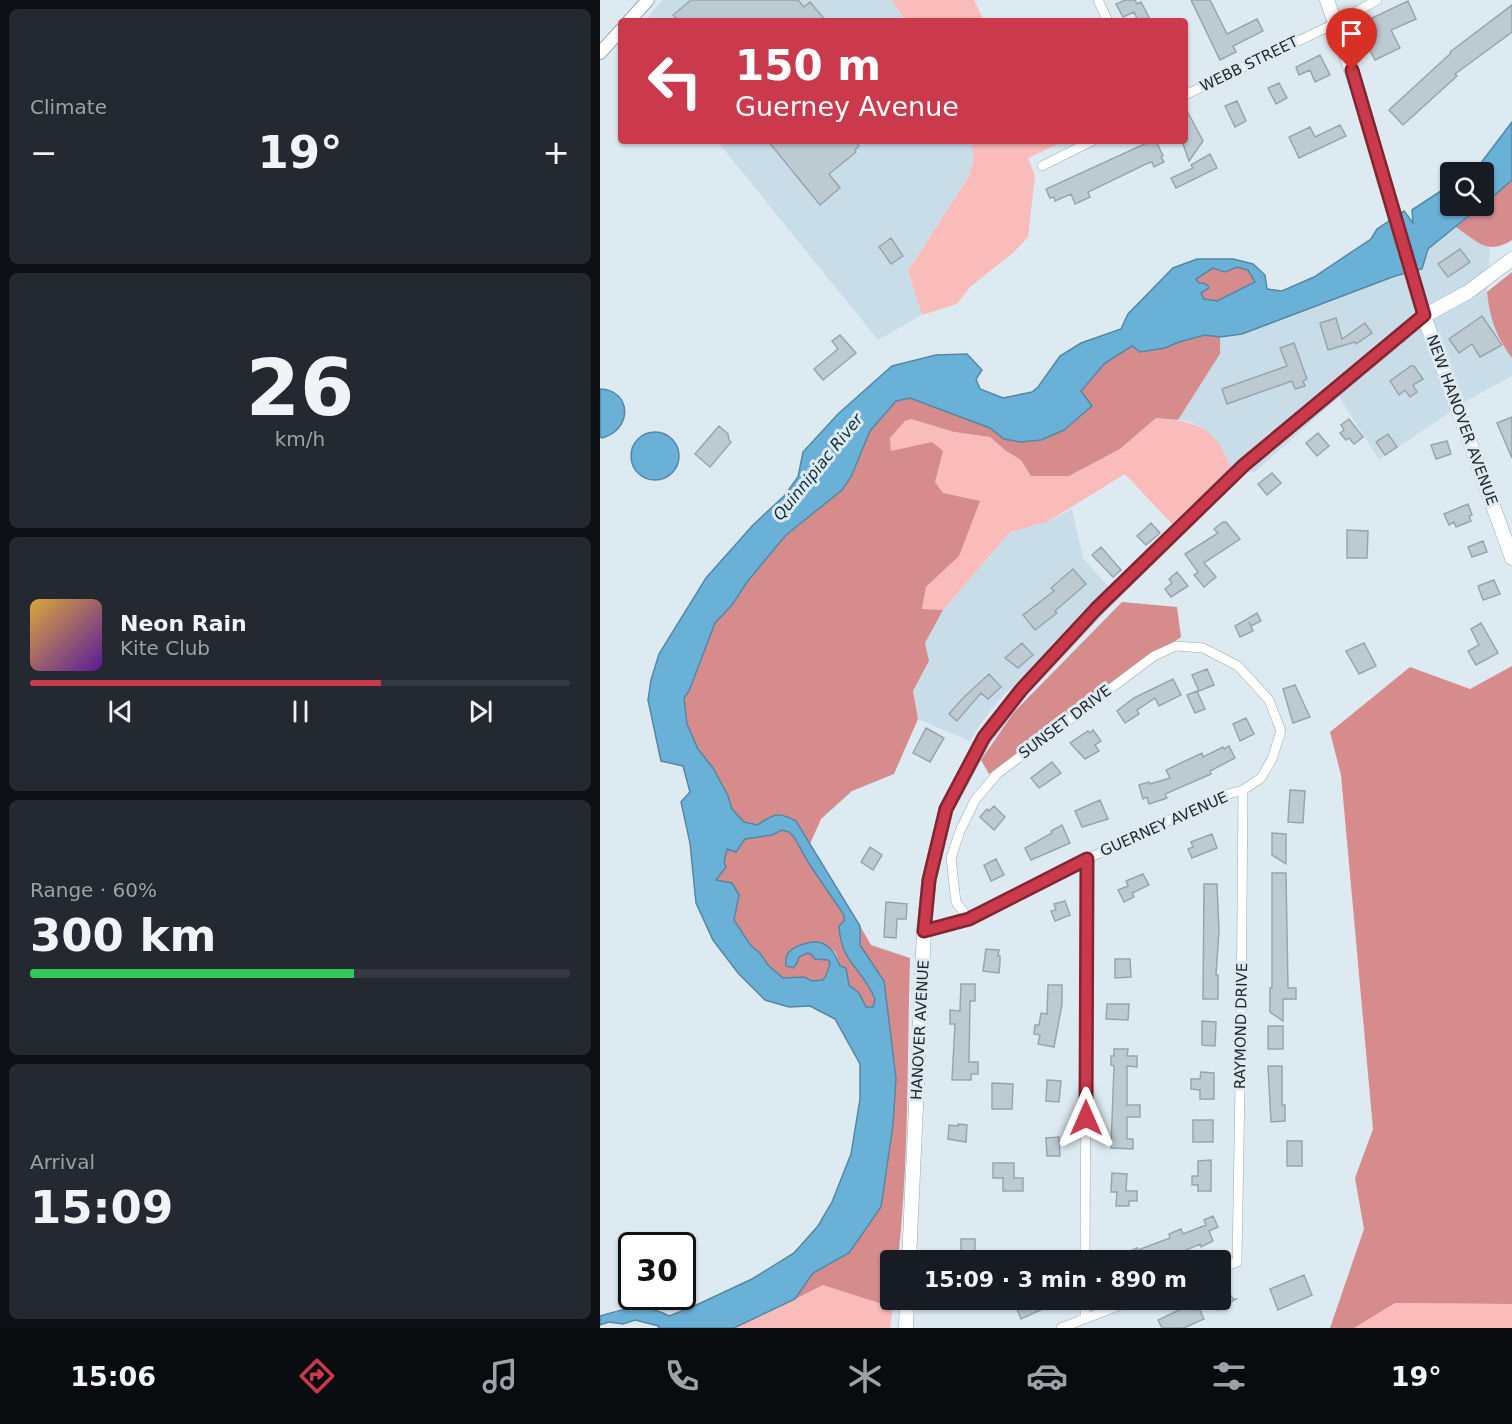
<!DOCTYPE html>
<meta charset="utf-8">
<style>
:root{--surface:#171b24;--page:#242831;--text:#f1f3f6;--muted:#9ea1a6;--line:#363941;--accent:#ca394c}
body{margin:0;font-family:"DejaVu Sans",sans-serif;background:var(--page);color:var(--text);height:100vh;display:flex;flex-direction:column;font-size:22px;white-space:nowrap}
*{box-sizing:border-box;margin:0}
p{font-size:20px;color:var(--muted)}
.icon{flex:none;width:33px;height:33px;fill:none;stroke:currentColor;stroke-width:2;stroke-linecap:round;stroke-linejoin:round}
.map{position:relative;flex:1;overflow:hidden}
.drawer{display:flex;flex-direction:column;gap:9px;padding:9px;background:#0d0f14;width:600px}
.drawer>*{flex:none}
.hud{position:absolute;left:18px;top:18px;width:570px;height:126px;border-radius:6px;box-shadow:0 2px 4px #0004;background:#ca394c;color:#fff;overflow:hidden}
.fabs{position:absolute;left:840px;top:162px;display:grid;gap:12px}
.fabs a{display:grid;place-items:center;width:54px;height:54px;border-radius:6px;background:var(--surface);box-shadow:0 2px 4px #0004;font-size:30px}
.speed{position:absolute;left:18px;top:1232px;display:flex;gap:12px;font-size:30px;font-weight:700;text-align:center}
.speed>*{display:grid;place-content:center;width:78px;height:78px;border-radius:50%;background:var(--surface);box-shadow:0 2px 4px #0004;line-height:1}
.speed .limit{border:3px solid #111;border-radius:9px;background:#fff;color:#111}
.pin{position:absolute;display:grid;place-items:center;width:51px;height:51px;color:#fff;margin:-62px -26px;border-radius:50% 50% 50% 0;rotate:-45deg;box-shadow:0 0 6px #0007}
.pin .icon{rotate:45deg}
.me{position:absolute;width:66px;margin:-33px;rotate:0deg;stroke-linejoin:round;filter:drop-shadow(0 0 4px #0008)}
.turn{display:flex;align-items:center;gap:21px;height:126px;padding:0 18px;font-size:27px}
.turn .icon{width:78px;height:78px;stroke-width:2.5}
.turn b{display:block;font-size:42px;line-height:51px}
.big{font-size:45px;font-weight:700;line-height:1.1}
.drawer .card{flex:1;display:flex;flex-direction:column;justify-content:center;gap:9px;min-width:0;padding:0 21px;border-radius:9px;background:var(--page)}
.drawer .dial{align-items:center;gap:0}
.dial b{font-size:78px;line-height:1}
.song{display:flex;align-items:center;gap:18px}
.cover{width:72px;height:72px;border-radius:9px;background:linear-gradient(135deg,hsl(40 70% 55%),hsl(270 70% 35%))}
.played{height:6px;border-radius:3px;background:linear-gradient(90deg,var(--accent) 65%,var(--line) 65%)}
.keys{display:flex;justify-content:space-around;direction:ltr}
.heat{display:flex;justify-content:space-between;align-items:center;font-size:33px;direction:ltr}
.charge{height:9px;border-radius:4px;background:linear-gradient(90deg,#34c759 60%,var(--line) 0)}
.trip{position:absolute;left:280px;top:1250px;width:351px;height:60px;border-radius:6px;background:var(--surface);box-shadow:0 2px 4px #0004;font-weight:700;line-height:60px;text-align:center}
.tabs{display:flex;height:96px;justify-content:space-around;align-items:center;background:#090b0e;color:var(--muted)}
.tabs .icon{width:42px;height:42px}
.tabs .selected{color:var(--accent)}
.tabs b{font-size:27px;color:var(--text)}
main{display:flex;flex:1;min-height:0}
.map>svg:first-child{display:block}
</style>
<main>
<section class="drawer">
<div class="card"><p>Climate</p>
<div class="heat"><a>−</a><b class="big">19°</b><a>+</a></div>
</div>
<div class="card dial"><b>26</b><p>km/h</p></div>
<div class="card">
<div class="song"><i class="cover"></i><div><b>Neon Rain</b><p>Kite Club</p></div></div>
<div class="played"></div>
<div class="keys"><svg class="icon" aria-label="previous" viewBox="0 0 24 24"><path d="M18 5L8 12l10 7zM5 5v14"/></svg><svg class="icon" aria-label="pause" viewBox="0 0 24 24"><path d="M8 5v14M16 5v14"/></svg><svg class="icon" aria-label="next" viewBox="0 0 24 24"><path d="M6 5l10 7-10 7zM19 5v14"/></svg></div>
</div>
<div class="card"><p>Range · 60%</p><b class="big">300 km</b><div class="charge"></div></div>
<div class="card"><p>Arrival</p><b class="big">15:09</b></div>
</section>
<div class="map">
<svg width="912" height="1328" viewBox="0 0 912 1328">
<rect width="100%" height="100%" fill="#ddeaf2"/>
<path fill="#c9dde9" d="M 62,0 L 292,0 L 305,21 L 45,21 Z
M 117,141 L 371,141 L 374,158 L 369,175 L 308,271 L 322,315 L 278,340 Z
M 856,227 L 890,248 L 887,292 L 899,340 L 912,358 L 912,376 L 868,400 L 779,460 L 739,397 L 654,473 L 631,468 L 617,441 L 591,422 L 578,420 L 620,354 L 620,337 L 642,334 L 795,276 L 822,270 L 828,250 Z
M 472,509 L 483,558 L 511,590 L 398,701 L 381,723 L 370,741 L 318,719 L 313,691 L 329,662 L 325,643 L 343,610 L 410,532 L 447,522 Z"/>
<path fill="#fabbbb" d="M 292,0 L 374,0 L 384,21 L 305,21 Z
M 371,141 L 464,141 L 428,158 L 435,176 L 428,237 L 413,253 L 370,287 L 357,304 L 322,315 L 308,271 L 369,176 L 374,158 Z
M 556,418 C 577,420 603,422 617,441 C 623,449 626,459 631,468 L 572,524 L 525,474 L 447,522 L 410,532 L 343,610 L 322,609 L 326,587 L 359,556 L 343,493 L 335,483 L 291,452 L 290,438 L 305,421 L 311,419 L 354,432 L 390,437 L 406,451 L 421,460 L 469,476 L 520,449 Z
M 223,1285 L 293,1305 L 290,1328 L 134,1328 Z
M 795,1303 L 912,1304 L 912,1328 L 754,1328 Z"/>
<path fill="#d68b8d" d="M 912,180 L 912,240 C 887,256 877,241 856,227 Z
M 637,267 L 648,270 L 655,282 L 617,301 L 604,299 L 601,293 L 608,288 C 607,283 603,283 599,283 L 595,279 L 613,268 L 625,272 Z
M 912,272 L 912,358 C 896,336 890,319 887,292 Z
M 605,335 L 620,337 L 620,354 L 578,420 L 556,418 L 520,449 L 469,476 L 431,476 L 421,460 L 406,451 L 390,437 L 354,432 L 311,419 L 305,421 L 290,438 L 291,451 L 332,442 L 343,451 L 335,482 L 343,493 L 380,501 L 359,556 L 326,587 L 322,609 L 343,610 L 325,643 L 329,661 L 313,691 L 318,719 L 294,774 L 252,791 L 221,819 L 210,844 L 196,821 L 169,817 L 157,825 L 144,822 L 132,809 L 128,796 L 113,768 L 98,749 L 87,724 L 84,699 L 89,691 L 115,623 L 132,605 L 147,582 L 186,535 L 242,490 L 251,477 L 271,429 L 296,401 L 310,398 L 390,428 L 441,440 L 471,425 L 492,406 L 481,391 L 505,363 L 533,345 L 565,348 L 579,342 Z
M 522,602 L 577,607 L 581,637 L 389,774 L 381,760 L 414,712 Z
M 912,666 L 912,1304 L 795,1303 L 754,1328 L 730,1328 L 764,1229 L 755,1178 L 773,1129 L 741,775 L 730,732 L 810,667 L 870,689 Z
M 182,830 L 189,832 L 194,837 L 208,862 L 244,915 L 276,999 L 273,1007 L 266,1007 L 259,993 L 249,985 L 246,968 L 240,966 C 238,962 238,956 235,952 C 222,937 204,944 189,952 L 199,957 L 207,953 L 228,960 L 230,963 C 229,969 227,975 223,980 L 212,981 L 183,978 L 168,965 L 160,953 L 151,946 L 134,920 L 139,895 L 132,883 L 116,880 L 126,867 L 124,862 L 127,848 L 142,845 L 144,839 L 172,835 Z
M 260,926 L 271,945 L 310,958 C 307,1059 309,1160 298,1260 L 291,1260 L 292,1307 L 223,1285 L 195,1299 L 213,1273 L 249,1253 L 281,1207 L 293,1125 L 296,1078 L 284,981 L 260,945 Z"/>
<path fill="#6ab1d8" stroke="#5488a4" stroke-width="1.5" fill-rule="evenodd" d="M 912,122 L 912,180 L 884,204 L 884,172 L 874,172 Z
M 850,185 L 850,206 L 881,206 L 828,249 L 822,269 L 795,276 L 642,334 L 620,337 L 605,335 L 579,342 L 565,348 L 540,352 L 532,346 L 505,363 L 481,391 L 492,406 L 464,430 L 441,440 L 421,442 L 404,439 L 390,428 L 310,398 L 296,401 L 270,431 L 251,477 L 242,490 L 186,535 L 147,582 L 132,605 L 115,623 L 89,691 L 84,698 L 87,724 L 98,749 L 113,768 L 128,796 L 132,809 L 144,822 L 157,825 C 174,814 178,811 196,821 L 260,926 L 260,945 L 284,981 L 296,1078 L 293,1125 L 281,1207 L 249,1253 L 213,1273 L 195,1299 L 134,1328 L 58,1328 L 59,1326 L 35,1320 L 23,1324 L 9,1322 L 0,1325 L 0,1316 C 26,1308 45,1303 69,1316 L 90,1308 L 152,1279 L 194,1253 L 218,1226 L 232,1202 L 251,1154 L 260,1099 L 260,1064 L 235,1019 L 210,1006 L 189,1007 L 165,1000 L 138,973 L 113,940 L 96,903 L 90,843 L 81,802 L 90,792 L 83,766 L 61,761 L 48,700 L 51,680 L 59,654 L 106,578 L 153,525 L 184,496 L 198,477 L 203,452 L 238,414 L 292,366 L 336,355 L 367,354 L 382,370 L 376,379 L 380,389 L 403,398 L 432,392 L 438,387 L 460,356 L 481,343 L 521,329 L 528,314 L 573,268 L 597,259 L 633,259 L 653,264 L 665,275 L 667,289 L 682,291 L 714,277 L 771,239 L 777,229 L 804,211 L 813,223 L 812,210 ZM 637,267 L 648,270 L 655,282 L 617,301 L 604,299 L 601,293 L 609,288 C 607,283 604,283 599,283 L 596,279 L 613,268 L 625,272 ZM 182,830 L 189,832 L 194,837 L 208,862 L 244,915 L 244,921 L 239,926 C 241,964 262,967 275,999 L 273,1007 L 266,1007 L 259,993 L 249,985 L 246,968 L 240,966 C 235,956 235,950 224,944 C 216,939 195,945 189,952 C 185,956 186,962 186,966 L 193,968 L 197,963 L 199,957 L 207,953 L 211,954 L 215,959 L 228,960 L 230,962 C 229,969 227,975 223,980 L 212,981 L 204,977 L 183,978 L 168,965 L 160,953 L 151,946 L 134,920 L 139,895 L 132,883 L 116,880 L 126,867 L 124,862 L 127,849 L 136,852 L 145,839 L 172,835 Z
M 0,389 C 32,390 33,430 2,438 L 0,437 Z
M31 456a24 24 0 1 1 48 0a24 24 0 1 1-48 0Z"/>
<path fill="#bdcad2" stroke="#98a5ac" stroke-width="1.5" d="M 91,0 L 198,0 L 204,7 L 210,2 L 226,21 L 78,21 L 73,15 Z
M 525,0 L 535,0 L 537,4 L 541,2 L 551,21 L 538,21 L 534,12 L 523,17 L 516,4 Z
M 591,0 L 610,0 L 627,34 L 657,19 L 663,31 L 633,46 L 636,52 L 620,60 Z
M 808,1 L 816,19 L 791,30 L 800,48 L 775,60 L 757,25 Z
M 912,5 L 912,32 L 855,74 L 857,76 L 803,125 L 789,110 L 851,53 L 850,52 Z
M 720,55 L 730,75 L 715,82 L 710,70 L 699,75 L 696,67 Z
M 679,83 L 687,98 L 676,104 L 668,88 Z
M 637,101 L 646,121 L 635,127 L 625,106 Z
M 585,107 L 603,141 L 589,161 L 582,141 L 585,141 Z
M 740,125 L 746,136 L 699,158 L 689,137 L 710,127 L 715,137 Z
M 168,141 L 255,141 L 259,146 L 255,150 L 256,152 L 229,174 L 240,188 L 220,205 Z
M 551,141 L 556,141 L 563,156 L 561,157 L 564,162 L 554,167 L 552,162 L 546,164 L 488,192 L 490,197 L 475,204 L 471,194 L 455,201 L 454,197 L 450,198 L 446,189 Z
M 610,154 L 617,168 L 576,188 L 571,178 L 593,168 L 591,165 Z
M 291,238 L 303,256 L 291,264 L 279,247 Z
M 860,249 L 870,262 L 848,277 L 838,264 Z
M 882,316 L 902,345 L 880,357 L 872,344 L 859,353 L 849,339 Z
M 736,318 L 742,339 L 765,323 L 772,333 L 756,344 L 755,342 L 728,350 L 720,323 Z
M 240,335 L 256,353 L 223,380 L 214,369 L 238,349 L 232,341 Z
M 694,343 L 707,379 L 703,381 L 705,386 L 695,389 L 692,381 L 627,404 L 622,389 L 687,366 L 680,348 Z
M 811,366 L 814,366 L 823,379 L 813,385 L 817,392 L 810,397 L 805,390 L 799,395 L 790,381 Z
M 912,417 L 912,458 L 897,423 Z
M 749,419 L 763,437 L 754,444 L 749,438 L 746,440 L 740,433 L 744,430 L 741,425 Z
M 119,426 L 128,434 L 129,440 L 131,442 L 110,467 L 95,454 Z
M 718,433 L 729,446 L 717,456 L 706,443 Z
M 788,434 L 797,447 L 785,455 L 776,442 Z
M 847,441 L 851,454 L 836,459 L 831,445 Z
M 672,473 L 681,483 L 667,495 L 658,484 Z
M 868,504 L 872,515 L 869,516 L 871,521 L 856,527 L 854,522 L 849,525 L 844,514 Z
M 623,522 L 626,522 L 640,539 L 604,563 L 616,577 L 604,587 L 594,575 L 598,572 L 585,554 L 618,533 L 614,529 Z
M 551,523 L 560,533 L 546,545 L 537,536 Z
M 747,530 L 768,531 L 767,558 L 747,558 Z
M 883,541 L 887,552 L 872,557 L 868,547 Z
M 501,547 L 521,570 L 513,577 L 492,555 Z
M 473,569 L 486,584 L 455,611 L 457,613 L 435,630 L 423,615 L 454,591 L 451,588 Z
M 577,572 L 588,586 L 571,597 L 565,589 L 572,583 L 569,579 Z
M 894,580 L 900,594 L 883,600 L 878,586 Z
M 657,613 L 661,621 L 651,626 L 649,622 L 653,631 L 640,637 L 635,626 Z
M 881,623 L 898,653 L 876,665 L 868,651 L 879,645 L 871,629 Z
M 422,643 L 433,655 L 418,668 L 405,658 Z
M 764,643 L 776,666 L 759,674 L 746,651 Z
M 607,669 L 614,685 L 599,691 L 592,675 Z
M 389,674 L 401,687 L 388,699 L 381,693 L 357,721 L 349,714 L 363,698 Z
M 573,679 L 581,695 L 559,706 L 555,698 L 537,710 L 539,714 L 525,723 L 517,711 L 534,698 Z
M 695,685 L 710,717 L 693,723 L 683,689 Z
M 597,691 L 605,709 L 595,713 L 587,695 Z
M 646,718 L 654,734 L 640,741 L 633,724 Z
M 326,728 L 344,738 L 330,762 L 313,753 Z
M 493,730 L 501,741 L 495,745 L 499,751 L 485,759 L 470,743 L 488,731 L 490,733 Z
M 629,746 L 635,758 L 610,771 L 611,774 L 565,794 L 567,798 L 549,804 L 547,797 L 543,799 L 539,785 L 549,782 L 550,784 L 570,778 L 566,770 L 602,753 L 603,757 L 623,747 L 624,749 Z
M 452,762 L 461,773 L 439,788 L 431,778 Z
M 690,790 L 705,791 L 703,823 L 688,822 Z
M 500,800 L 508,819 L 482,827 L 475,811 Z
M 394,806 L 405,817 L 394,830 L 380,817 L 387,809 L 389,811 Z
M 462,825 L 470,843 L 431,860 L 425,848 L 452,833 L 451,831 Z
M 672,833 L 686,834 L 686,864 L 672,855 Z
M 612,834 L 617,848 L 592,858 L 588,849 L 593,847 L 591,842 Z
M 270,847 L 282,855 L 273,870 L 261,862 Z
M 396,859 L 404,875 L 391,881 L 384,865 Z
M 672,873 L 686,873 L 688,988 L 696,988 L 696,999 L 683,999 L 683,1021 L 670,1012 L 670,988 L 672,988 Z
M 543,874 L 549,885 L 532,893 L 534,897 L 524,902 L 518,890 L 528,886 L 526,881 Z
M 604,884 L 617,884 L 619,931 L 616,975 L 618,975 L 618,999 L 603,999 Z
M 465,901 L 470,915 L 455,921 L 451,911 L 456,910 L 454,904 Z
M 286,902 L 307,904 L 306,919 L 297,919 L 296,938 L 284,937 Z
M 386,949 L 399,950 L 398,956 L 400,956 L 400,962 L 399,973 L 383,971 Z
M 515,959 L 530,959 L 531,977 L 515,978 Z
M 361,984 L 375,984 L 375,1001 L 370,1001 L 369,1062 L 378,1062 L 378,1074 L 371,1074 L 371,1080 L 352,1080 L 355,1024 L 350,1024 L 350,1010 L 360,1011 Z
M 448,985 L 462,985 L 462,1004 L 454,1047 L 438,1044 L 440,1035 L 434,1034 L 435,1025 L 439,1025 L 441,1013 L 447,1014 Z
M 507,1004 L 529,1004 L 528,1020 L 506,1019 Z
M 602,1021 L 616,1022 L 615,1046 L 602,1045 Z
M 668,1026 L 683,1026 L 683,1049 L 668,1049 Z
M 514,1049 L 528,1049 L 527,1056 L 537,1056 L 537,1067 L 527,1066 L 527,1105 L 540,1105 L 540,1117 L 527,1117 L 527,1139 L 533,1139 L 533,1149 L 511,1148 L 514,1066 L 511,1065 L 511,1056 L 514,1056 Z
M 668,1066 L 682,1066 L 682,1105 L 685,1105 L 685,1121 L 671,1122 Z
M 601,1072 L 614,1073 L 614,1099 L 600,1099 L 600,1090 L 591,1089 L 591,1079 L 600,1079 Z
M 447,1080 L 461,1081 L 459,1102 L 446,1101 Z
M 392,1083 L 413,1084 L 412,1109 L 392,1109 Z
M 593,1120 L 613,1120 L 613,1142 L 593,1142 Z
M 358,1124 L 367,1125 L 366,1142 L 348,1139 L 349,1125 L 358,1126 Z
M 459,1137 L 460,1156 L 447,1156 L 446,1138 Z
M 687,1141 L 702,1141 L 702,1166 L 687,1166 Z
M 611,1160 L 611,1191 L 598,1191 L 598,1185 L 592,1185 L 592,1176 L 598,1176 L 598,1161 Z
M 393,1163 L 414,1163 L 414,1178 L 423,1178 L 423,1191 L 403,1191 L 403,1178 L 393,1178 Z
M 512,1173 L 527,1174 L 526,1191 L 537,1191 L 537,1201 L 529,1201 L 529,1206 L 516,1206 L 517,1192 L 511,1192 Z
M 613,1216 L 618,1227 L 609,1231 L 613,1241 L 601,1247 L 600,1244 L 563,1260 L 509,1260 L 537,1248 L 538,1250 L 570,1238 L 569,1234 L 581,1229 L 583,1234 L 606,1225 L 604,1220 Z
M 361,1239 L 375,1239 L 375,1256 L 361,1256 Z
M 704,1275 L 712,1295 L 678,1310 L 670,1289 Z
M 627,1290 L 633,1299 L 636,1299 L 618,1310 L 611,1299 L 621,1299 L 621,1294 Z
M 413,1299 L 428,1299 L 430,1304 L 441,1299 L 464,1299 L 421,1319 Z
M 596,1302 L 604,1319 L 584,1328 L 562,1328 L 558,1320 Z"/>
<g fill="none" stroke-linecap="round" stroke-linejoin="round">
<defs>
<path id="minor" d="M 498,0 L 508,21
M 585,95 L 736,23 L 777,0
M 442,166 L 492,141
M 324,931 L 369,919 L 487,859 L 618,797 L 643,790 L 661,778 L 672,759 L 681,731 L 669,700 L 638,666 L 603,648 L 576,646 L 554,656 L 397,774 L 375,800 L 360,831 L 351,858 L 356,902 L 369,919
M 485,1260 L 487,859
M 621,1268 L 637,1262 L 641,1025 L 643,790
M 485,1318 L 485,1299
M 461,1328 L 536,1299"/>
<path id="tertiary" d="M 29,21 L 48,0
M 0,53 L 21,30"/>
<path id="secondary" d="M 727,0 L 757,87 L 824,316 L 912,558
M 309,1260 L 324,931 L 329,880 L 346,809 L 385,737 L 421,690 L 497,609 L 644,465 L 824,316 L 868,292 L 912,259
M 306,1328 L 307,1299"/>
</defs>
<use href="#minor" stroke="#9aa7ae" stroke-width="10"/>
<use href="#tertiary" stroke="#9aa7ae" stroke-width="14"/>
<use href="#secondary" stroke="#9aa7ae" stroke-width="15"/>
<use href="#minor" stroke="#fff" stroke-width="9"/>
<use href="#tertiary" stroke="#fff" stroke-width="12"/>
<use href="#secondary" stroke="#fff" stroke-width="14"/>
</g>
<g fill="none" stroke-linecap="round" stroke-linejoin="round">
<defs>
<path id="route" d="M 486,1118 L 487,859 L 369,919 L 324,931 L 329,880 L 346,809 L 384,737 L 421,690 L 496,609 L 644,465 L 824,315 L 752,70"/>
</defs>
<use href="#route" stroke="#832531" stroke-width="15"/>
<use href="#route" stroke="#ca394c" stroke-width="10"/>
</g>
<g text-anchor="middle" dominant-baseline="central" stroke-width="6" stroke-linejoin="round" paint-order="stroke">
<g font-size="15" fill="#22272a" stroke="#ddeaf2">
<text transform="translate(649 64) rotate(-26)">WEBB STREET</text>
<text transform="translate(862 420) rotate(70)">NEW HANOVER AVENUE</text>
<text transform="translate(465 722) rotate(-37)">SUNSET DRIVE</text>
<text transform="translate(564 824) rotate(-24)">GUERNEY AVENUE</text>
<text transform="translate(641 1026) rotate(-89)">RAYMOND DRIVE</text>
<text transform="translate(320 1030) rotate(-87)">HANOVER AVENUE</text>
</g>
<g font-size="16" font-style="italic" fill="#0b2d3d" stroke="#ddeaf2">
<text transform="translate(218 467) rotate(-51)">Quinnipiac River</text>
</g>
</g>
</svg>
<div class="fabs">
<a><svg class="icon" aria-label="search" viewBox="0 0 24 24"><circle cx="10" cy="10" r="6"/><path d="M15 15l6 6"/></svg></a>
</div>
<div class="speed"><div class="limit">30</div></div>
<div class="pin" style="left:752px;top:70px;background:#d93025"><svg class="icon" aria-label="arrive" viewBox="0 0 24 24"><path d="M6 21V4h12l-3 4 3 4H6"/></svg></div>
<svg class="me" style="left:486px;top:1118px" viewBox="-20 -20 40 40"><path d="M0-17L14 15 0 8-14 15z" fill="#ca394c" stroke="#fff" stroke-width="4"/></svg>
<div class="trip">15:09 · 3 min · 890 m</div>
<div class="hud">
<div class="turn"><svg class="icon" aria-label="left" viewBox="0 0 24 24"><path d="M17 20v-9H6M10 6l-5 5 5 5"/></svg><div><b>150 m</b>Guerney Avenue</div></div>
</div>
</div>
</main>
<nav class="tabs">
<b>15:06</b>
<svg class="icon selected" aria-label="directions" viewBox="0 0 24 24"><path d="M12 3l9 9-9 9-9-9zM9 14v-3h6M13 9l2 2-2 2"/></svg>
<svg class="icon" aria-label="music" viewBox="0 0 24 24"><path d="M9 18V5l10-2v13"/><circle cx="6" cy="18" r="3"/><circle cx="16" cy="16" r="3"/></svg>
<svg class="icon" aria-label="phone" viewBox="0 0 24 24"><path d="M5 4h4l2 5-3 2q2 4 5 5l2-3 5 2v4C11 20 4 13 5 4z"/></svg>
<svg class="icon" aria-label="climate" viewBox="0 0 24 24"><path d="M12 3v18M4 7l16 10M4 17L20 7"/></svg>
<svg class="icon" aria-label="car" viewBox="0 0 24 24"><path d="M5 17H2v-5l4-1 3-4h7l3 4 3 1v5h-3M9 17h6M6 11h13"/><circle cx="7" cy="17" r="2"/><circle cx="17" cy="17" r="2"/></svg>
<svg class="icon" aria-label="filters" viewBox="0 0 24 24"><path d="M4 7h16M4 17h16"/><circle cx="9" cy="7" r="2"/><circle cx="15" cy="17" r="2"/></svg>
<b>19°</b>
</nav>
